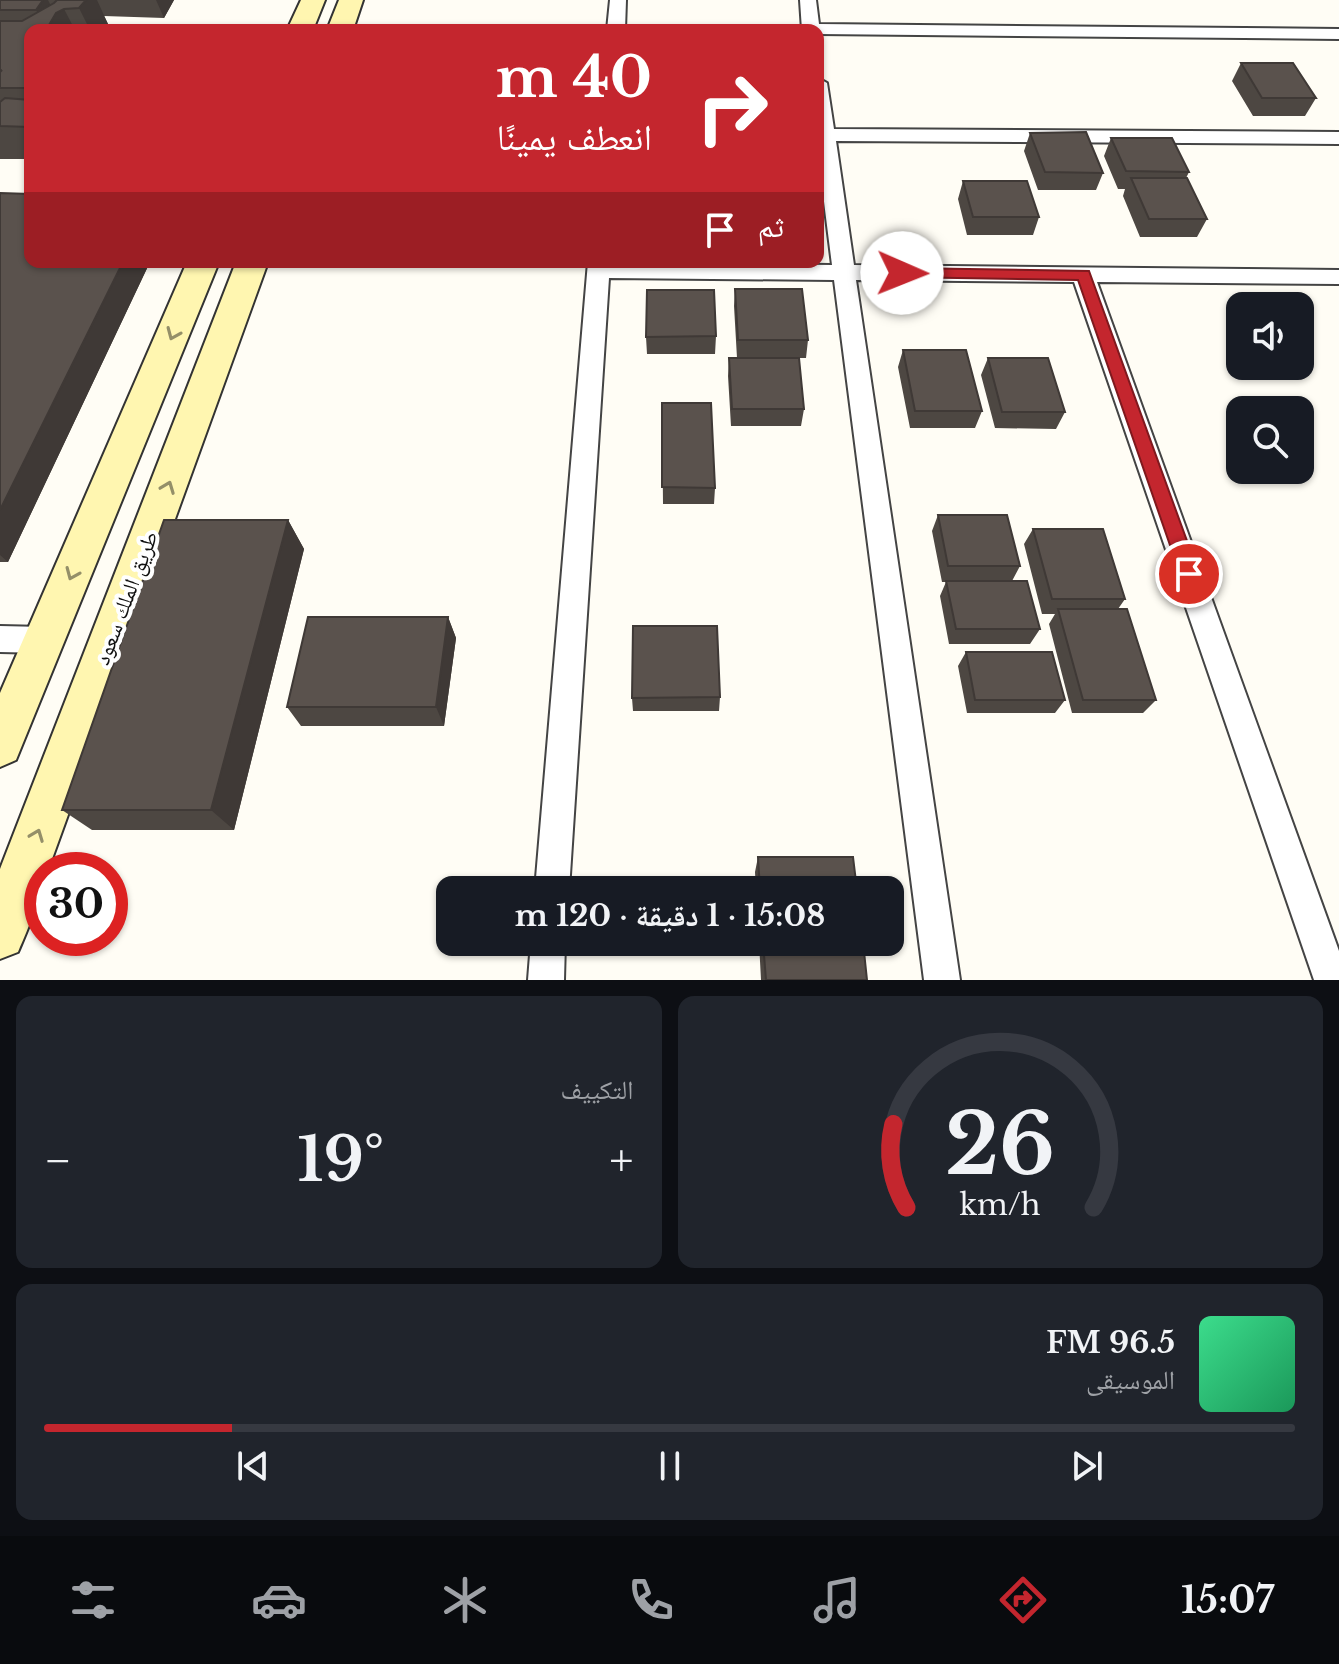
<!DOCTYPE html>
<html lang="ar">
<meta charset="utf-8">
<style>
:root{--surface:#171b24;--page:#20242c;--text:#f1f3f6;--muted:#9ea1a6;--line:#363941;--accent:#c4262e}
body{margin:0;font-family:"Libre Baskerville","Noto Naskh Arabic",serif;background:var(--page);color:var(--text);direction:rtl;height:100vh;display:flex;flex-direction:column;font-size:30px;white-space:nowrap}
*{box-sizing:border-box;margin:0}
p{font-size:26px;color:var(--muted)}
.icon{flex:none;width:44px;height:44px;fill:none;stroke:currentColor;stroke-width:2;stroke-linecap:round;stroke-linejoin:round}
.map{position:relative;height:980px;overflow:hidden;direction:ltr}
.drawer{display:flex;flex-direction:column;gap:16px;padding:16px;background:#0d0f14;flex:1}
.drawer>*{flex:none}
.banner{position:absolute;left:24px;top:24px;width:800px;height:244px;border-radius:16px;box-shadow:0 2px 6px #0004;direction:rtl;background:#c4262e;color:#fff;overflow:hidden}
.controls{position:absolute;left:1226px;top:292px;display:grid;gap:16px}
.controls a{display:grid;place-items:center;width:88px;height:88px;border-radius:16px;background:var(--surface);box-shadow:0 2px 6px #0004;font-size:40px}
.speed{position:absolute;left:24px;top:852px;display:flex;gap:16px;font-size:40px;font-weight:700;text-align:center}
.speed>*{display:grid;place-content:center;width:104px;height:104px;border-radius:50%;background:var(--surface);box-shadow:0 2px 6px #0004;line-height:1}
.speed .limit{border:12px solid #d22;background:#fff;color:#111}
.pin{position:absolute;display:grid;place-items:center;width:68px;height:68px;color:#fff;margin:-34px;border:4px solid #fff;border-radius:50%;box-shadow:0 2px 8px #0007}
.me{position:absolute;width:88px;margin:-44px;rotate:91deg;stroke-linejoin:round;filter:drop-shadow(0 0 6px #0008)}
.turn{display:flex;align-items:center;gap:28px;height:168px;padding:0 40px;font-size:36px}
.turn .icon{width:104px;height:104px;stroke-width:2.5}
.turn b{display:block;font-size:56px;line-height:68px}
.then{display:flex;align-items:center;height:76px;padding:0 40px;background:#0003;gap:16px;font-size:30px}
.big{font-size:60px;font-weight:800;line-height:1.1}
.drawer .card{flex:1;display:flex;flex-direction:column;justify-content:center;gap:12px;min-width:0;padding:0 28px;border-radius:16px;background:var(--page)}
.drawer .dial{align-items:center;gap:0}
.dial svg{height:208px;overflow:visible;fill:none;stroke:var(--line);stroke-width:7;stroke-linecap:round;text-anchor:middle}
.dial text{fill:var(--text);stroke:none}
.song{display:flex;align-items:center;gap:24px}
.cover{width:96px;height:96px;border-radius:12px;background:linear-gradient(135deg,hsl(150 70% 55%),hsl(150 70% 35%))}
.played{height:8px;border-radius:4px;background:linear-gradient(90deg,var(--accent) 15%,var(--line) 15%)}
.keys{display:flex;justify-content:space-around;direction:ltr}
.heat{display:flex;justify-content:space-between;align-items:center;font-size:44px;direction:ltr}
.drawer .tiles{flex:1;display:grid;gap:16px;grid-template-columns:1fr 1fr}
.card:last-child{grid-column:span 2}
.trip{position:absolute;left:436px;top:876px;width:468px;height:80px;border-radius:16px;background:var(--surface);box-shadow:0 2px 6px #0004;font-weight:800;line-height:80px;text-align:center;direction:rtl}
.menu{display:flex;height:128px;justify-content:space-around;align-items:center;background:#090b0e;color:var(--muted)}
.menu .icon{width:56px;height:56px}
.menu .current{color:var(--accent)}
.menu b{font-size:36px;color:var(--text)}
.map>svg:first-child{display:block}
</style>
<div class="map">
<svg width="1339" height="980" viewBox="0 0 1339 980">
<rect width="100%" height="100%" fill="#fffdf5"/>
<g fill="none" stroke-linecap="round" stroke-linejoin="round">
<defs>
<path id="street" d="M 610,0 L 626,0 L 625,30 L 607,30 Z
M 800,0 L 816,0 L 819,24 L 1339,29 L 1339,39 L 818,34 L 818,30 L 802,30 Z
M 818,78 L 827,83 L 834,129 L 1339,132 L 1339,144 L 836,141 L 854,265 L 1339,270 L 1339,284 L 1097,282 L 1339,951 L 1339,980 L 1314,980 L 1074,282 L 856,280 L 960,980 L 924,980 L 834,280 L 609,278 L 569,890 L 535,890 L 588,262 L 832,265 L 818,154 Z
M 0,626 L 44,627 L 54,631 L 58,640 L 54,649 L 44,653 L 0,652 Z
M 531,942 L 565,942 L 564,980 L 528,980 Z"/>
<path id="secondary" d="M 301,0 L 325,0 L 313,30 L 287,30 Z
M 339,0 L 363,0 L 353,30 L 327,30 Z
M 187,262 L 219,262 L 16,760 L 0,767 L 0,693 Z
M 236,262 L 268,262 L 48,870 L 42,870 C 42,898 29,926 18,952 L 0,959 L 0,869 Z"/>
</defs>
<use href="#street" stroke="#444" stroke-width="4"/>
<use href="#secondary" stroke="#333" stroke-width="4"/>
<use href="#street" fill="#fff" fill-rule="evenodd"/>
<use href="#secondary" fill="#fff6b0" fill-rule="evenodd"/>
</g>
<path fill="#4d4742" d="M 0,0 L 174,0 L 164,18 L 104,16 L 108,24 L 103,30 L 30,30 L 30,159 L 0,159 Z
M 1241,63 L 1316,98 L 1305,116 L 1253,116 L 1232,81 Z
M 1030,133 L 1103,173 L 1096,190 L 1038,190 L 1024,151 Z
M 1111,138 L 1189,172 L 1186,178 L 1207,219 L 1197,237 L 1140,237 L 1123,196 L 1125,189 L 1118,189 L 1104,156 Z
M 963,181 L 1039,217 L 1033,235 L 967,235 L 958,199 Z
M 0,193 L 30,262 L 150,262 L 8,562 L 0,562 Z
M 735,289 L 808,340 L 806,358 L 737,358 L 734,306 Z
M 716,336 L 715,354 L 647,354 L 646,337 Z
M 903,350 L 982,411 L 975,428 L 910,428 L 898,367 Z
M 729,358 L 804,409 L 801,426 L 731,426 L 728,376 Z
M 988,358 L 1065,412 L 1056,429 L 995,428 L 981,375 Z
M 662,403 L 715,488 L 714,504 L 663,504 Z
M 938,515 L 1020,566 L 1012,581 L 1040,629 L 1030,644 L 949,644 L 940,596 L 946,582 L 942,582 L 932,531 Z
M 288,520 L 304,549 L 234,830 L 92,830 L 62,810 Z
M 1033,529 L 1125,599 L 1118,609 L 1156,700 L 1143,713 L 1072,713 L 1049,624 L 1055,614 L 1042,614 L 1024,544 Z
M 448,617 L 456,638 L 444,726 L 301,726 L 287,707 Z
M 966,652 L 1065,700 L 1055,713 L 967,713 L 958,666 Z
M 720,697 L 719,711 L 633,711 L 632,698 Z
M 758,857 L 857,890 L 756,890 L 755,872 Z
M 759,942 L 863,942 L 867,980 L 761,980 Z"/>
<path fill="#3f3936" d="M 43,0 L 48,0 L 55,14 L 64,9 L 75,30 L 34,30 L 33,28 L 45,26 L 36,10 Z
M 86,0 L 97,0 L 108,24 L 103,30 L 90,30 L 79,8 Z
M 156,0 L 174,0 L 164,18 Z
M 123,262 L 150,262 L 8,562 L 0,555 L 0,510 Z
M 288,520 L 304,549 L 234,830 L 211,810 Z
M 448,617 L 456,638 L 444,726 L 436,707 Z"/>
<path fill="#5a524d" stroke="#3f3936" stroke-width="2" d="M 0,0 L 43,0 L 36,10 L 0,10 Z
M 57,0 L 86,0 L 79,8 L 64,9 L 56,13 L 49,25 L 33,28 L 51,30 L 30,30 L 30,88 L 0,88 L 0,72 L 2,70 L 0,71 L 0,21 L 22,21 L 54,3 Z
M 1241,63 L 1293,63 L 1316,98 L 1262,98 Z
M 5,98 L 30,100 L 30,127 L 0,126 L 0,102 Z
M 1086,132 L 1103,173 L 1045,172 L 1030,133 Z
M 1111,138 L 1172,138 L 1189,172 L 1126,171 Z
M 1131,178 L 1187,178 L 1207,219 L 1149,219 Z
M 963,181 L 1027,181 L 1039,217 L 973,217 Z
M 0,193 L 30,194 L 30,262 L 123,262 L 0,510 Z
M 735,289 L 802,289 L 808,340 L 738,340 Z
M 647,290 L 714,290 L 716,336 L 646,337 Z
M 903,350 L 966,350 L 982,411 L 915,411 Z
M 729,358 L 799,358 L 804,409 L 732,409 Z
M 988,358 L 1048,358 L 1065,412 L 1002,412 Z
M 662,403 L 711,403 L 715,488 L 662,487 Z
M 938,515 L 1007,515 L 1020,566 L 948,566 Z
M 164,520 L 288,520 L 211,810 L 62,810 Z
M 1033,529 L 1103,529 L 1125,599 L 1052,599 Z
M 946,581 L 1027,581 L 1040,629 L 956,629 Z
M 1058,609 L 1127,609 L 1156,700 L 1083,700 Z
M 308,617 L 448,617 L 436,707 L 287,707 Z
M 633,626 L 717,626 L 720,697 L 632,698 Z
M 966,652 L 1052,652 L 1065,700 L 975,700 Z
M 758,857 L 853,857 L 857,890 L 760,890 Z
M 763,942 L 863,942 L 867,980 L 766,980 Z"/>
<defs><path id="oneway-chevron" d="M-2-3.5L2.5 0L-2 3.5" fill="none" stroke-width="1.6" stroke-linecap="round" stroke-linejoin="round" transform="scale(2)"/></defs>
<g stroke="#948f68">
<use href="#oneway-chevron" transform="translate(173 334) rotate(113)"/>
<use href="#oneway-chevron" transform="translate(168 487) rotate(-69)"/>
<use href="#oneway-chevron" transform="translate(72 574) rotate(113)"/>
<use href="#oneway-chevron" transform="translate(37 835) rotate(-69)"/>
</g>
<path fill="#c4262e" stroke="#7f191e" stroke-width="2" d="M 902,268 L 1089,271 L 1199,574 L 1196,580 L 1189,583 L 1182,580 L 1180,574 L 1078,280 L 897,277 L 895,273 Z"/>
<g text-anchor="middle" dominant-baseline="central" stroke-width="8" stroke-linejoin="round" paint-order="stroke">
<g font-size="22" fill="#111" stroke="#fff">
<text transform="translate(126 598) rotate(-69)">طريق الملك سعود</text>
</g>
</g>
</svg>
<div class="controls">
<a><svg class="icon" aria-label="sound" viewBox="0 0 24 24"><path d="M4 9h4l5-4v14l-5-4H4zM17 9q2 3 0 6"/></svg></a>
<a><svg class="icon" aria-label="search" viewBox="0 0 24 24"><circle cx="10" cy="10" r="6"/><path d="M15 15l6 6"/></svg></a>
</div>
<div class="speed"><div class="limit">30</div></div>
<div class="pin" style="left:1189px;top:574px;background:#d93025"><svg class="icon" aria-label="arrive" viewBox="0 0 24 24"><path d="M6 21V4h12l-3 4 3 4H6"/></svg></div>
<svg class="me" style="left:902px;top:273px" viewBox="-20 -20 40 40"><circle r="19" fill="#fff"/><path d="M0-13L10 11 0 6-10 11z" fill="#c4262e"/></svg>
<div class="trip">15:08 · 1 دقيقة · 120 m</div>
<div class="banner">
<div class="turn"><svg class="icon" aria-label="right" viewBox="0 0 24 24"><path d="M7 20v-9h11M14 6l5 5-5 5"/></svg><div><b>40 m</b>انعطف يمينًا</div></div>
<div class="then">ثم<svg class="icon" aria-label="arrive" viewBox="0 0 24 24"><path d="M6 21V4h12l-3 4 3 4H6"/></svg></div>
</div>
</div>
<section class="drawer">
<div class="tiles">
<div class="card dial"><svg viewBox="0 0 100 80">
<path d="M14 69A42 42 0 1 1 86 69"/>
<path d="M14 69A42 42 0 0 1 9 37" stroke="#c4262e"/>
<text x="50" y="56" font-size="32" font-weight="700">26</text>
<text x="50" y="72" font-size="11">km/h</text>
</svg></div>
<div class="card"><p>التكييف</p>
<div class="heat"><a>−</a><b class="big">19°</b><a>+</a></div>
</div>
<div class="card">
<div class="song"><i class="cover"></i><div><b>96.5 FM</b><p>الموسيقى</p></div></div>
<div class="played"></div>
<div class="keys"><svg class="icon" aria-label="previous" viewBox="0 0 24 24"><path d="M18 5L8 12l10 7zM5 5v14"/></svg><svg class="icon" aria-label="pause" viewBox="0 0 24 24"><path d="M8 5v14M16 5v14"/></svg><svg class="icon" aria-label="next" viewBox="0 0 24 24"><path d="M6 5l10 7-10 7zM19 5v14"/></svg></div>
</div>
</div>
</section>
<nav class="menu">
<b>15:07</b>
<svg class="icon current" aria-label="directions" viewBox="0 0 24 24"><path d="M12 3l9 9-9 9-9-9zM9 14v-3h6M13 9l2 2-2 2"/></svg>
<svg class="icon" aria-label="music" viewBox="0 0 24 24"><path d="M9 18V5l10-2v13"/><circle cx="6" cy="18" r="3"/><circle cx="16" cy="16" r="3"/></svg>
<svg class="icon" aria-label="phone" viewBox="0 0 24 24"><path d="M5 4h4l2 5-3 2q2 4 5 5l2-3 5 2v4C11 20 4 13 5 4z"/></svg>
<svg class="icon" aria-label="climate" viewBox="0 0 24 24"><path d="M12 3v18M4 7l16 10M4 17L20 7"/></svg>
<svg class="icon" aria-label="car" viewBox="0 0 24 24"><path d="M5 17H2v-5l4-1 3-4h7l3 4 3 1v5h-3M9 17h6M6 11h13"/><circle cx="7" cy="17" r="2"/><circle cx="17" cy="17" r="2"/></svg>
<svg class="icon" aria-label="filters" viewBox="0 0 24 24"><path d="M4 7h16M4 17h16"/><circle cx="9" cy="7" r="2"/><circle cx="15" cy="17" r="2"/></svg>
</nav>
